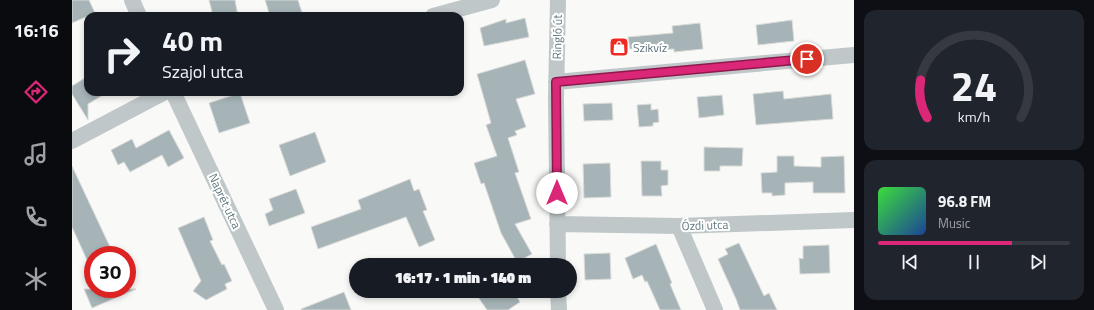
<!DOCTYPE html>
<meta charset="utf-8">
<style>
:root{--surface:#171b24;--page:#20242c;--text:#f1f3f6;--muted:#9ea1a6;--line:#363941;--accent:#db2777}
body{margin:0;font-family:"Titillium Web",sans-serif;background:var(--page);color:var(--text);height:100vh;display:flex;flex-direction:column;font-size:15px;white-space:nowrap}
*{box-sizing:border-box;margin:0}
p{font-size:13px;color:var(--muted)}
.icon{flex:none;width:22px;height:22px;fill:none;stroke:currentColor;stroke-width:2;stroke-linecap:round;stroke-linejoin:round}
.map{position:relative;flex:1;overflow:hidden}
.details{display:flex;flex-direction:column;gap:10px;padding:10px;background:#0d0f14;width:240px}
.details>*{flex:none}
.banner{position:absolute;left:12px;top:12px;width:380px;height:84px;border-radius:12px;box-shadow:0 2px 6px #0003;background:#171b24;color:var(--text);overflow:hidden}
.speed{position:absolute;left:12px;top:246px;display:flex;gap:8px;font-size:20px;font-weight:700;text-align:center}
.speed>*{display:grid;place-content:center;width:52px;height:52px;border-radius:50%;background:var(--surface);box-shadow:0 2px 6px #0003;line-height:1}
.speed .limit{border:6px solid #d22;background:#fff;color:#111}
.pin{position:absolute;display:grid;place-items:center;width:34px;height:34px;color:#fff;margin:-17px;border:2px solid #fff;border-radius:50%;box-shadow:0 1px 4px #0007}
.me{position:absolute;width:44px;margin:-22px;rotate:0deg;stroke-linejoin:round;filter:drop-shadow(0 0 3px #0008)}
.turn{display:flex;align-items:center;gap:14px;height:84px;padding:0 12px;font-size:18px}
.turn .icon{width:52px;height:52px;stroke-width:2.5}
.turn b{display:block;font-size:28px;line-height:34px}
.details .card{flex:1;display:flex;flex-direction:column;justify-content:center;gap:6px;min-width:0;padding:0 14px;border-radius:12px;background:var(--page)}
.details .dial{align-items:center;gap:0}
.dial svg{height:104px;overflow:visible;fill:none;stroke:var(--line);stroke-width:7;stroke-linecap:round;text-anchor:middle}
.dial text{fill:var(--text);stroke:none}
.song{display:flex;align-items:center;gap:12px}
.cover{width:48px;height:48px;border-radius:6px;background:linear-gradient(135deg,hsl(120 70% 55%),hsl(220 70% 35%))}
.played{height:4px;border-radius:2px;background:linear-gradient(90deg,var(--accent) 70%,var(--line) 70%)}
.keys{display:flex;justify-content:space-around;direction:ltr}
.trip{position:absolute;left:277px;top:258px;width:228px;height:40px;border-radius:20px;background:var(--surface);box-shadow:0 2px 6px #0003;font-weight:800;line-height:40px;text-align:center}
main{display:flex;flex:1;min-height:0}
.dock{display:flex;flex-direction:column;width:72px;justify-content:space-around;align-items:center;background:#090b0e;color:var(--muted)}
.dock .icon{width:28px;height:28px}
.dock .selected{color:var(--accent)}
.dock b{font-size:18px;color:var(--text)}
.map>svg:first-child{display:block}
</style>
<main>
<nav class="dock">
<b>16:16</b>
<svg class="icon selected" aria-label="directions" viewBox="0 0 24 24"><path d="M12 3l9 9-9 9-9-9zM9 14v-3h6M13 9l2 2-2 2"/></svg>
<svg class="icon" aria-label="music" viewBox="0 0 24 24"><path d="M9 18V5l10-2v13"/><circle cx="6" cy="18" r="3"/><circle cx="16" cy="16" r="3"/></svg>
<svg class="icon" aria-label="phone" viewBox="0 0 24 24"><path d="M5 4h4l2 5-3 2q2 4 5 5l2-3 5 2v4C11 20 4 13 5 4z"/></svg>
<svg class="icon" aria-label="climate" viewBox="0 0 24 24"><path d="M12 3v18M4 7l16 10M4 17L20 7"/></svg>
</nav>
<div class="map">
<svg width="782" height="310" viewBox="0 0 782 310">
<rect width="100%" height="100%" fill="#f9f9f7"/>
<path fill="#a6b4b7" stroke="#dbdbd9" d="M 0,0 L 17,0 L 23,13 L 0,23 Z
M 137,0 L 163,0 L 166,16 L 141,16 Z
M 193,0 L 226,0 L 231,16 L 198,16 Z
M 453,18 L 457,37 L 412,46 L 408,28 L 434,19 L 434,23 Z
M 720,20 L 722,41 L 686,45 L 684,25 Z
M 628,23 L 631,49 L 602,52 L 602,49 L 573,51 L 572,48 L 558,49 L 556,37 L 601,33 L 600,26 Z
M 453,60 L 463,94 L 444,99 L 454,127 L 443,131 L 445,135 L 436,138 L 447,172 L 443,173 L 459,219 L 443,224 L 460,254 L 445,262 L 429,233 L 412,183 L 409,184 L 402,163 L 425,156 L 414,125 L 419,123 L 405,74 Z
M 16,76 L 16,92 L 36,92 L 16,104 L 16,120 L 0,94 L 0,86 Z
M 711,91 L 712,99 L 759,94 L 761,119 L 684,125 L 681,94 Z
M 168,93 L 178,123 L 147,133 L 137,103 Z
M 650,95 L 652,115 L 627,118 L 625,97 Z
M 540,103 L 541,120 L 512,121 L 511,104 Z
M 579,104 L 579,110 L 586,109 L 587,122 L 581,123 L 581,126 L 567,127 L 565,105 Z
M 97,130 L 112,158 L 96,167 L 90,155 L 58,172 L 52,162 L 46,165 L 39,150 L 60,139 L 64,148 Z
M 243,132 L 254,162 L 218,176 L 207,145 Z
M 632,147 L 671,148 L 670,166 L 648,166 L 648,171 L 632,171 Z
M 705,156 L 722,156 L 722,166 L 749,167 L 749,157 L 772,156 L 773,193 L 741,193 L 741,182 L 713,183 L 713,195 L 700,196 L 700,193 L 690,193 L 689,173 L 705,172 Z
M 569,161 L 589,161 L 589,170 L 596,170 L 596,185 L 589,186 L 590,196 L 570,196 Z
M 538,163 L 539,197 L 512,198 L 511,164 Z
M 0,166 L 39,249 L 26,255 L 21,255 L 21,257 L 15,260 L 0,227 Z
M 338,179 L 342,191 L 347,189 L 355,210 L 351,211 L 363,240 L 347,247 L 334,217 L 246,249 L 239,227 L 289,209 L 286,200 Z
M 224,189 L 233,213 L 197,226 L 193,214 L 201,210 L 197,199 Z
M 132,217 L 141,240 L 138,241 L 150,265 L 152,264 L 160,281 L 153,284 L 155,289 L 134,300 L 121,291 L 129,281 L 106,228 Z
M 667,243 L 692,296 L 697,293 L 705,310 L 668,310 L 664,299 L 646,259 L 656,254 L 653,249 Z
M 584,244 L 600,283 L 598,284 L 609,310 L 588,310 L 575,281 L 573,282 L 570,275 L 561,279 L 553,258 Z
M 757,245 L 758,273 L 728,274 L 727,258 L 731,259 L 731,246 Z
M 538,253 L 539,279 L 513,280 L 512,254 Z
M 12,289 L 64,289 L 20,308 Z
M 402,291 L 441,291 L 448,302 L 436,310 L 415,310 Z
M 272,292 L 279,310 L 229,310 L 229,309 Z"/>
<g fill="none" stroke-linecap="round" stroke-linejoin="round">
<path stroke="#bfc7c9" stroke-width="16" d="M 60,0 L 67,16
M 486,0 L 484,98 L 486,265
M 361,16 L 420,0
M 484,82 L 782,55
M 101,92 L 204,310
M 0,141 L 93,92
M 485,224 L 607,226 L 782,220
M 607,226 L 643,310
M 486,291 L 487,310"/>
</g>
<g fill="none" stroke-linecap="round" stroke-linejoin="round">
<defs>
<path id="route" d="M 485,193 L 484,82 L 735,59"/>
</defs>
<use href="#route" stroke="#8e194d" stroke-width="10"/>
<use href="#route" stroke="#db2777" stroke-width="7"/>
</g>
<defs>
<symbol id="shop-square" viewBox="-11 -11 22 22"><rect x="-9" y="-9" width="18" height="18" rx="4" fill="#ee2a23" stroke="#fff"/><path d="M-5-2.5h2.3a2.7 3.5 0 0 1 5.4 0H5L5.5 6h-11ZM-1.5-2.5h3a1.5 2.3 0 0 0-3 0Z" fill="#fff"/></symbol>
</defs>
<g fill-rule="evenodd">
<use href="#shop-square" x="536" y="36" width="22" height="22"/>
</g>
<g text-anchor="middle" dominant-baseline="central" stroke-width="4" stroke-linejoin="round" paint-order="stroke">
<g font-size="12" fill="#5e767e" stroke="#fff">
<text transform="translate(485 37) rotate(-89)">Ringló út</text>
<text transform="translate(153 201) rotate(65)">Naprét utca</text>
<text transform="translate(633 225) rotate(-2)">Ózdi utca</text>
</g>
<g font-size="12" fill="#5e767e" stroke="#fff" text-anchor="start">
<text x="561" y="47">Szikvíz</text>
</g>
</g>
</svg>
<div class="speed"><div class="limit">30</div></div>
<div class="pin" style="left:735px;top:59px;background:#d93025"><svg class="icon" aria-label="arrive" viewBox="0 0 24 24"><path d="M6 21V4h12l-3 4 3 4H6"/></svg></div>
<svg class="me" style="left:485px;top:193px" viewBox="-20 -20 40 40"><circle r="19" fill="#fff"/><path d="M0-13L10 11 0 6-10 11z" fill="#db2777"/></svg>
<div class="trip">16:17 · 1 min · 140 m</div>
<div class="banner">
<div class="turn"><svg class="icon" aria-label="right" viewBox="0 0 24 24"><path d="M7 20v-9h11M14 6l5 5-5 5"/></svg><div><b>40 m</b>Szajol utca</div></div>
</div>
</div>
<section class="details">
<div class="card dial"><svg viewBox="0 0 100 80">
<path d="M14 69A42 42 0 1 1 86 69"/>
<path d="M14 69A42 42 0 0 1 9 40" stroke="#db2777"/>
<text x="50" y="56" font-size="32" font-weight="700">24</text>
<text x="50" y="72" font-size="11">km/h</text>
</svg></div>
<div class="card">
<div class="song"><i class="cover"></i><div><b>96.8 FM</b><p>Music</p></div></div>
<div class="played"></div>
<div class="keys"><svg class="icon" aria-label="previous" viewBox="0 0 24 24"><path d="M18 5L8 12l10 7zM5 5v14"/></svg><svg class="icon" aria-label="pause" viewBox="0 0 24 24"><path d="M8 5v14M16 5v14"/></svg><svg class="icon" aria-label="next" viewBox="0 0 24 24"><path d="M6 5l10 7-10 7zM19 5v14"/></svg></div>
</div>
</section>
</main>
